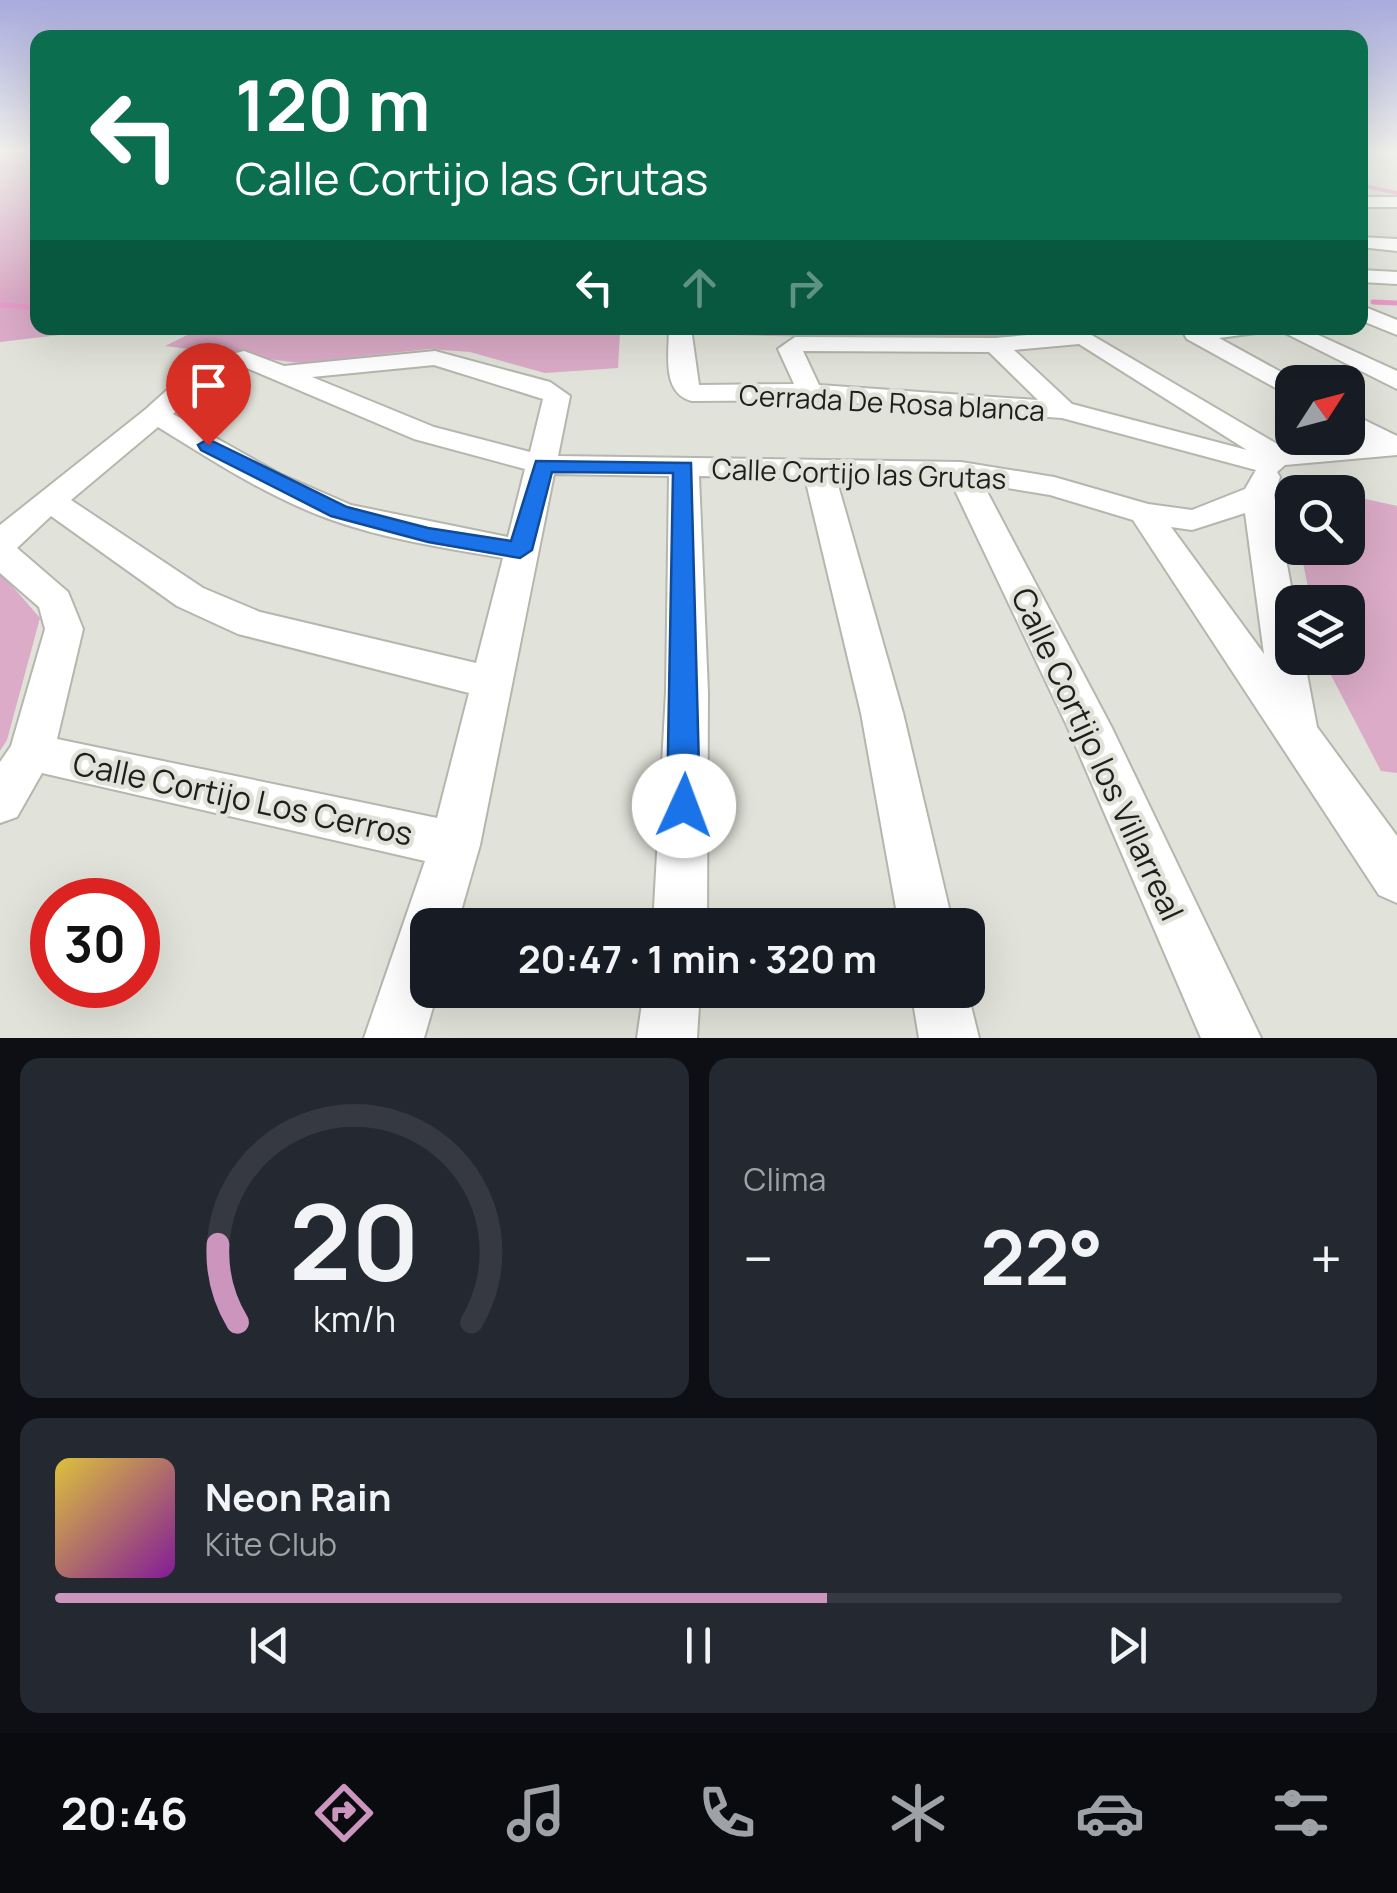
<!DOCTYPE html>
<html lang="es">
<meta charset="utf-8">
<style>
:root{--surface:#171b24;--page:#242831;--text:#f1f3f6;--muted:#9ea1a6;--line:#363941;--accent:#cc95be}
body{margin:0;font-family:Manrope,sans-serif;background:var(--page);color:var(--text);height:100vh;display:flex;flex-direction:column;font-size:38px;white-space:nowrap}
*{box-sizing:border-box;margin:0}
p{font-size:32px;color:var(--muted)}
.icon{flex:none;width:55px;height:55px;fill:none;stroke:currentColor;stroke-width:2;stroke-linecap:round;stroke-linejoin:round}
.map{position:relative;height:1038px;overflow:hidden}
.details{display:flex;flex-direction:column;gap:20px;padding:20px;background:#0d0f14;flex:1}
.details>*{flex:none}
.guide{position:absolute;left:30px;top:30px;width:1338px;height:305px;border-radius:20px;box-shadow:0 10px 40px #0002;background:#0b6e4f;color:#fff;overflow:hidden}
.needle{width:65px;rotate:54deg}
.tools{position:absolute;left:1275px;top:365px;display:grid;gap:20px}
.tools a{display:grid;place-items:center;width:90px;height:90px;border-radius:20px;background:var(--surface);box-shadow:0 10px 40px #0002;font-size:50px}
.speed{position:absolute;left:30px;top:878px;display:flex;gap:20px;font-size:50px;font-weight:700;text-align:center}
.speed>*{display:grid;place-content:center;width:130px;height:130px;border-radius:50%;background:var(--surface);box-shadow:0 10px 40px #0002;line-height:1}
.speed .limit{border:15px solid #d22;background:#fff;color:#111}
.pin{position:absolute;display:grid;place-items:center;width:85px;height:85px;color:#fff;margin:-102px -42px;border-radius:50% 50% 50% 0;rotate:-45deg;box-shadow:0 0 10px #0007}
.pin .icon{rotate:45deg}
.me{position:absolute;width:110px;margin:-55px;rotate:2deg;stroke-linejoin:round;filter:drop-shadow(0 0 8px #0008)}
.turn{display:flex;align-items:center;gap:35px;height:210px;padding:0 40px;font-size:45px}
.turn .icon{width:130px;height:130px;stroke-width:2.5}
.turn b{display:block;font-size:70px;line-height:85px}
.lanes{display:flex;align-items:center;height:95px;padding:0 40px;background:#0003;justify-content:center;gap:50px;direction:ltr}
.lanes .off{opacity:.35}
.big{font-size:75px;font-weight:700;line-height:1.1}
.details .widget{flex:1;display:flex;flex-direction:column;justify-content:center;gap:15px;min-width:0;padding:0 35px;border-radius:20px;background:var(--page)}
.details .dial{align-items:center;gap:0}
.dial svg{height:260px;overflow:visible;fill:none;stroke:var(--line);stroke-width:7;stroke-linecap:round;text-anchor:middle}
.dial text{fill:var(--text);stroke:none}
.song{display:flex;align-items:center;gap:30px}
.cover{width:120px;height:120px;border-radius:15px;background:linear-gradient(135deg,hsl(50 70% 55%),hsl(290 70% 35%))}
.played{height:10px;border-radius:5px;background:linear-gradient(90deg,var(--accent) 60%,var(--line) 60%)}
.keys{display:flex;justify-content:space-around;direction:ltr}
.heat{display:flex;justify-content:space-between;align-items:center;font-size:55px;direction:ltr}
.details .tiles{flex:1;display:grid;gap:20px;grid-template-columns:1fr 1fr}
.widget:last-child{grid-column:span 2}
.trip{position:absolute;left:410px;top:908px;width:575px;height:100px;border-radius:20px;background:var(--surface);box-shadow:0 10px 40px #0002;font-weight:700;line-height:100px;text-align:center}
.dock{display:flex;height:160px;justify-content:space-around;align-items:center;background:#090b0e;color:var(--muted)}
.dock .icon{width:70px;height:70px}
.dock .on{color:var(--accent)}
.dock b{font-size:45px;color:var(--text)}
.map>svg:first-child{display:block}
</style>
<div class="map">
<svg width="1397" height="1038" viewBox="0 0 1397 1038">
<rect width="100%" height="100%" fill="#e1e2d9"/>
<path fill="#dbabc7" d="M 0,153 L 37,153 L 38,328 L 1171,328 L 992,342 L 620,332 L 618,368 L 545,373 L 470,352 L 429,349 L 300,363 L 165,346 L 197,330 L 119,328 L 0,342 Z
M 1348,495 L 1397,506 L 1397,773 L 1381,771 L 1322,658 L 1348,658 L 1348,602 L 1311,602 L 1300,548 L 1348,548 Z
M 0,572 L 40,618 L 7,740 L 0,751 Z"/>
<g fill="none" stroke-linecap="round" stroke-linejoin="round">
<path stroke="#e79cc9" stroke-width="4" d="M 1360,185 L 1397,193"/>
<path stroke="#e79cc9" stroke-width="5" d="M 1373,302 L 1397,303
M 0,305 L 38,308"/>
<path stroke="#e79cc9" stroke-width="6" d="M 293,328 L 330,332 L 499,328"/>
<defs>
<path id="minor" d="M 1360,197 L 1397,197 L 1397,207 L 1360,207 Z
M 1360,237 L 1397,239 L 1397,251 L 1360,247 Z
M 1360,270 L 1397,272 L 1397,284 L 1360,282 Z
M 1360,305 L 1397,320 L 1397,335 L 1360,320 Z
M 669,328 L 691,328 L 699,385 L 794,384 L 778,349 L 795,337 L 995,338 L 1083,330 L 1284,448 L 1364,440 L 1348,431 L 1348,412 L 1397,436 L 1397,455 L 1285,465 L 1277,472 L 1280,477 L 1274,495 L 1294,602 L 1292,658 L 1304,658 L 1317,727 L 1397,836 L 1397,903 L 1379,895 L 1133,520 L 1050,495 L 983,484 L 1112,728 L 1261,1038 L 1201,1038 L 1068,728 L 950,480 L 836,478 L 903,713 L 953,925 L 899,925 L 861,713 L 805,478 L 699,476 L 708,692 L 707,925 L 653,925 L 666,692 L 669,476 L 554,474 L 480,845 L 457,925 L 428,925 L 428,990 L 438,990 L 424,1038 L 364,1038 L 425,861 L 42,773 L 17,817 L 0,823 L 0,762 L 11,746 L 45,629 L 39,607 L 0,573 L 0,525 L 146,409 L 197,363 L 244,351 L 284,366 L 435,351 L 550,382 L 570,396 L 558,456 L 961,462 L 1054,477 L 1148,504 L 1192,510 L 1245,489 L 1256,470 L 1062,418 L 810,400 L 692,401 C 661,393 669,353 669,328 ZM 1079,344 L 1247,450 L 1072,404 L 1014,350 ZM 803,351 L 989,352 L 1038,400 L 819,385 ZM 434,365 L 543,399 L 530,452 L 434,427 L 312,377 ZM 242,366 L 414,439 L 525,469 L 508,537 L 351,505 L 280,474 L 173,414 L 215,373 ZM 158,427 C 213,461 268,497 329,519 C 385,539 444,548 503,558 L 476,663 L 260,612 L 203,588 L 71,500 ZM 1245,513 L 1264,654 L 1171,527 L 1192,530 ZM 51,516 L 177,606 L 238,634 L 469,693 L 437,818 L 57,739 L 83,629 L 68,592 L 17,548 Z
M 1193,328 L 1259,328 L 1256,333 L 1219,338 L 1299,382 L 1292,382 L 1292,397 L 1187,339 L 1184,334 Z
M 1275,328 L 1303,328 L 1397,371 L 1397,389 Z
M 644,990 L 700,990 L 697,1038 L 637,1038 Z
M 911,990 L 967,990 L 979,1038 L 919,1038 Z"/>
</defs>
<use href="#minor" stroke="#b5b6ad" stroke-width="4"/>
<use href="#minor" fill="#fff" fill-rule="evenodd"/>
</g>
<linearGradient id="sky" x2="0" y2="1"><stop stop-color="#a7aadc"/><stop offset="0.51" stop-color="#f2f2ee"/><stop offset="1" stop-color="#f2f2ee" stop-opacity="0"/></linearGradient>
<rect width="1397" height="298" fill="url(#sky)"/>
<path fill="#1a73e8" stroke="#114b97" stroke-width="2.5" d="M 208,439 L 347,507 L 428,528 L 511,541 L 536,461 L 691,463 L 700,806 L 695,816 L 684,821 L 672,816 L 667,806 L 673,473 L 552,472 L 532,550 L 520,558 L 428,542 L 331,516 L 201,450 L 198,445 Z"/>
<g text-anchor="middle" dominant-baseline="central" stroke-width="9" stroke-linejoin="round" paint-order="stroke">
<g font-size="28" fill="#1e1e1b" stroke="#e1e2d9">
<text transform="translate(892 402) rotate(3)">Cerrada De Rosa blanca</text>
<text transform="translate(859 473) rotate(2)">Calle Cortijo las Grutas</text>
</g>
<g font-size="32" fill="#1e1e1b" stroke="#e1e2d9">
<text transform="translate(1098 754) rotate(65)">Calle Cortijo los Villarreal</text>
<text transform="translate(243 798) rotate(12)">Calle Cortijo Los Cerros</text>
</g>
</g>
</svg>
<div class="tools">
<a><svg class="needle" viewBox="-14 -14 28 28"><path d="M0-13l5 13h-10z" fill="#e53935"/><path d="M0 13l5-13h-10z" fill="#9ea1a6"/></svg></a>
<a><svg class="icon" aria-label="search" viewBox="0 0 24 24"><circle cx="10" cy="10" r="6"/><path d="M15 15l6 6"/></svg></a>
<a><svg class="icon" aria-label="layers" viewBox="0 0 24 24"><path d="M12 4l9 5-9 5-9-5zM3 14l9 5 9-5"/></svg></a>
</div>
<div class="speed"><div class="limit">30</div></div>
<div class="pin" style="left:208px;top:445px;background:#d93025"><svg class="icon" aria-label="arrive" viewBox="0 0 24 24"><path d="M6 21V4h12l-3 4 3 4H6"/></svg></div>
<svg class="me" style="left:684px;top:806px" viewBox="-20 -20 40 40"><circle r="19" fill="#fff"/><path d="M0-13L10 11 0 6-10 11z" fill="#1a73e8"/></svg>
<div class="trip">20:47 · 1 min · 320 m</div>
<div class="guide">
<div class="turn"><svg class="icon" aria-label="left" viewBox="0 0 24 24"><path d="M17 20v-9H6M10 6l-5 5 5 5"/></svg><div><b>120 m</b>Calle Cortijo las Grutas</div></div>
<div class="lanes"><svg class="icon" aria-label="left" viewBox="0 0 24 24"><path d="M17 20v-9H6M10 6l-5 5 5 5"/></svg><svg class="icon off" aria-label="ahead" viewBox="0 0 24 24"><path d="M12 20V5M6 11l6-6 6 6"/></svg><svg class="icon off" aria-label="right" viewBox="0 0 24 24"><path d="M7 20v-9h11M14 6l5 5-5 5"/></svg></div>
</div>
</div>
<section class="details">
<div class="tiles">
<div class="widget dial"><svg viewBox="0 0 100 80">
<path d="M14 69A42 42 0 1 1 86 69"/>
<path d="M14 69A42 42 0 0 1 8 45" stroke="#cc95be"/>
<text x="50" y="56" font-size="32" font-weight="700">20</text>
<text x="50" y="72" font-size="11">km/h</text>
</svg></div>
<div class="widget"><p>Clima</p>
<div class="heat"><a>−</a><b class="big">22°</b><a>+</a></div>
</div>
<div class="widget">
<div class="song"><i class="cover"></i><div><b>Neon Rain</b><p>Kite Club</p></div></div>
<div class="played"></div>
<div class="keys"><svg class="icon" aria-label="previous" viewBox="0 0 24 24"><path d="M18 5L8 12l10 7zM5 5v14"/></svg><svg class="icon" aria-label="pause" viewBox="0 0 24 24"><path d="M8 5v14M16 5v14"/></svg><svg class="icon" aria-label="next" viewBox="0 0 24 24"><path d="M6 5l10 7-10 7zM19 5v14"/></svg></div>
</div>
</div>
</section>
<nav class="dock">
<b>20:46</b>
<svg class="icon on" aria-label="directions" viewBox="0 0 24 24"><path d="M12 3l9 9-9 9-9-9zM9 14v-3h6M13 9l2 2-2 2"/></svg>
<svg class="icon" aria-label="music" viewBox="0 0 24 24"><path d="M9 18V5l10-2v13"/><circle cx="6" cy="18" r="3"/><circle cx="16" cy="16" r="3"/></svg>
<svg class="icon" aria-label="phone" viewBox="0 0 24 24"><path d="M5 4h4l2 5-3 2q2 4 5 5l2-3 5 2v4C11 20 4 13 5 4z"/></svg>
<svg class="icon" aria-label="climate" viewBox="0 0 24 24"><path d="M12 3v18M4 7l16 10M4 17L20 7"/></svg>
<svg class="icon" aria-label="car" viewBox="0 0 24 24"><path d="M5 17H2v-5l4-1 3-4h7l3 4 3 1v5h-3M9 17h6M6 11h13"/><circle cx="7" cy="17" r="2"/><circle cx="17" cy="17" r="2"/></svg>
<svg class="icon" aria-label="filters" viewBox="0 0 24 24"><path d="M4 7h16M4 17h16"/><circle cx="9" cy="7" r="2"/><circle cx="15" cy="17" r="2"/></svg>
</nav>
